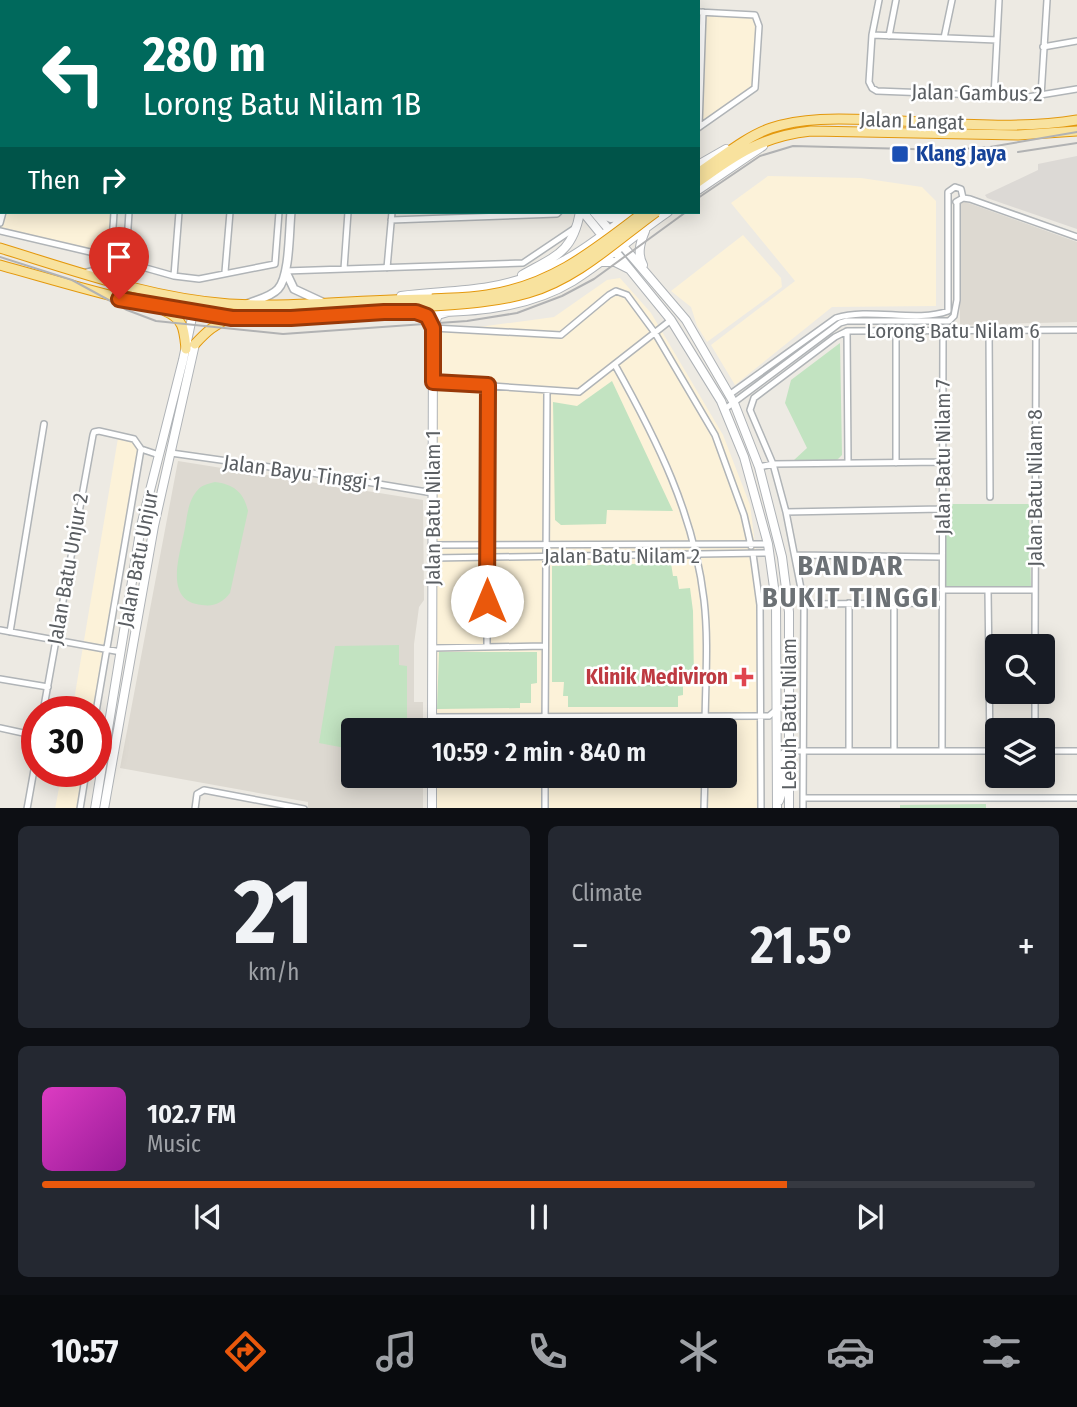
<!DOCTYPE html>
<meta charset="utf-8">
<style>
:root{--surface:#171b24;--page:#242831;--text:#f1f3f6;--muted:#9ea1a6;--line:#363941;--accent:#ea580c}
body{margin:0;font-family:"Fira Sans Condensed",sans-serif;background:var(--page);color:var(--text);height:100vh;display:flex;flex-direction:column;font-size:26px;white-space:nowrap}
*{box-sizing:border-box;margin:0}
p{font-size:23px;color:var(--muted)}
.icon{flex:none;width:38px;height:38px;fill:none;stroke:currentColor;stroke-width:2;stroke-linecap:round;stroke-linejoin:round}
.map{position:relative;height:808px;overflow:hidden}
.panel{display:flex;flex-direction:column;gap:18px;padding:18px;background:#0d0f14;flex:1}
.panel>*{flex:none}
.guide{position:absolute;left:0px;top:0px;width:700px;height:214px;box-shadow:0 4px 18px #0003;background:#00695c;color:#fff;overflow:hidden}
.fabs{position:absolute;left:985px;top:634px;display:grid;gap:14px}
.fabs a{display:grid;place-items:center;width:70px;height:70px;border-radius:7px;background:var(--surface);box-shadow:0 4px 18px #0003;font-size:35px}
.speed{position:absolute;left:21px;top:696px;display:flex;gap:14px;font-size:35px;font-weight:700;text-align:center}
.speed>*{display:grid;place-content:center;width:91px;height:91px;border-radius:50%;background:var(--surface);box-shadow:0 4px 18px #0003;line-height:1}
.speed .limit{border:10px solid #d22;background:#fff;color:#111}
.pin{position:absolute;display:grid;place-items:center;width:60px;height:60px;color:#fff;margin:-72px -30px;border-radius:50% 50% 50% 0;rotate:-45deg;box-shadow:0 0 7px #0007}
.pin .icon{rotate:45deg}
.me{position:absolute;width:77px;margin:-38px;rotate:0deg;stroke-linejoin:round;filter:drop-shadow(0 0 5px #0008)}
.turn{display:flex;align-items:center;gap:24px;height:147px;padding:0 28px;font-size:32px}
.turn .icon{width:91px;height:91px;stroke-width:2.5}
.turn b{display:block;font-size:49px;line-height:60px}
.then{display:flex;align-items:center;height:66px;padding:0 28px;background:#0003;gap:14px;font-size:26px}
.big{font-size:52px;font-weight:600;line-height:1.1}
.panel .tile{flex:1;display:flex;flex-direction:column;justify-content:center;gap:10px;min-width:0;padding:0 24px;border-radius:10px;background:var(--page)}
.panel .dial{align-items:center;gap:0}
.dial b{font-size:91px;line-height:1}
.song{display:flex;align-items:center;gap:21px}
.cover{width:84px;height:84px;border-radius:10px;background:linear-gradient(135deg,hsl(310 70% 55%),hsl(300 70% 35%))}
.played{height:7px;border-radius:4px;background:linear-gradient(90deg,var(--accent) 75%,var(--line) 75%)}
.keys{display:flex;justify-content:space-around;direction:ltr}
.heat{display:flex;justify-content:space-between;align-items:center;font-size:38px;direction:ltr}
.panel .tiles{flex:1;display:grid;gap:18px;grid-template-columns:1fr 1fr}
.tile:last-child{grid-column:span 2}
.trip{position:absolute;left:341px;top:718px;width:396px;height:70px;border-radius:7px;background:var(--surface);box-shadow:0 4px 18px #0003;font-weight:600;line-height:70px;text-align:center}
.tab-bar{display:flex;height:112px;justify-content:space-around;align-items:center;background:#090b0e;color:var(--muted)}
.tab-bar .icon{width:49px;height:49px}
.tab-bar .current{color:var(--accent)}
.tab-bar b{font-size:32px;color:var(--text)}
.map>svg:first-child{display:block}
</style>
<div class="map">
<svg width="1077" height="809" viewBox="0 0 1077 809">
<rect width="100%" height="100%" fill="#edeae3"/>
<path fill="#fcf2d9" d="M 0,0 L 114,0 L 2,2 L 2,212 L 113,212 L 106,255 L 0,229 Z
M 698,15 L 753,17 L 757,23 L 753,87 L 698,125 Z
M 768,176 L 861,178 L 922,187 L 936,201 L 936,306 L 832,307 L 735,385 L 711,345 L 795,281 L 731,203 Z
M 743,235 L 781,278 L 782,287 L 707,342 L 697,326 L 691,307 L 671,291 Z
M 620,278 L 651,313 L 723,435 L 750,505 L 763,604 L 765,808 L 436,808 L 436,775 L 724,775 L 724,730 L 435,730 L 434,333 L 554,317 L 607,280 Z
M 118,438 L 133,440 L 139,449 L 94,712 L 72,712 Z
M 62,772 L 84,772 L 78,808 L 55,809 Z"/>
<path fill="#dcd9d5" d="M 1077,156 L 1077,229 L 987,198 L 985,195 L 1038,170 L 1038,164 Z"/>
<path fill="#ddd9d1" d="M 960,200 L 1077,242 L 1077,322 L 960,325 Z
M 178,461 L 423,500 L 424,600 L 419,607 L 414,644 L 414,702 L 423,702 L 423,730 L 354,730 L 354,775 L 423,775 L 423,808 L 308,808 L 308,802 L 120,768 Z"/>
<path fill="#c2e3c1" d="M 840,343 L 842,455 L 837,460 L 794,460 L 807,448 L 785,403 L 791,380 Z
M 612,381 L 673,511 L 607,510 L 606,524 L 561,525 L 555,520 L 553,402 L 577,406 Z
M 215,482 C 233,484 244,492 248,511 L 230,593 C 223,602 215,607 202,605 C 164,602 179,557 184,533 C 187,520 187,503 196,492 C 201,485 207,484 215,482 Z
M 946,504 L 1029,504 L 1031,588 L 945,588 Z
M 671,563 L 673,576 L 677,576 L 679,589 L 690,588 L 693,611 L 694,682 L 683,682 L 683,695 L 678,696 L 678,707 L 568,707 L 568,696 L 563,696 L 564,682 L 552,682 L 552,566 Z
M 399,645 L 399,665 L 407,666 L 407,730 L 354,730 L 353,769 L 343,768 L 345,748 L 319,743 L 335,646 Z
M 439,652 L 537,652 L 537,683 L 531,684 L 531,703 L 520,703 L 520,708 L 437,709 Z
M 986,804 L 986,809 L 900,808 L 900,805 Z"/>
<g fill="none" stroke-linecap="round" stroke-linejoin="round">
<defs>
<path id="minor" d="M 545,0 L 545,2
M 601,0 L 601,2
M 879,0 L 872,35 L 869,82 L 872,88 L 877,91 L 1028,97 L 1077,89
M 21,2 L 22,0
M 116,2 L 116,0
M 130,2 L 130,0
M 146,2 L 147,0
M 245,2 L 245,0
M 295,2 L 295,0
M 365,2 L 365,0
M 409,2 L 410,0
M 662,2 L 662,0
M 698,12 L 755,15 L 759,26 L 755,88 L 698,128
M 872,35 L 997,40
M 889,36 L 896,0
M 944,38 L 952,0
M 1043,47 L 1077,41
M 0,92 L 2,84
M 1041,96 L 1047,0
M 994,97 L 999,0
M 0,111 L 2,112
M 699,127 L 703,12
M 0,172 L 2,173
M 948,199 L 948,192 L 955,187 L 961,189 L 963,198
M 956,202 L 963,198 L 970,199 L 1077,237
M 129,212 L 126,258 L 128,263 L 174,276 L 199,279 L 275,264 L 279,212
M 391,220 L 557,214 L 559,212
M 0,223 L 3,212
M 0,231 L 107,256
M 387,268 L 392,212
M 344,269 L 348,212
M 285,271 L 523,263 L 575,228
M 87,272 L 100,269 C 112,253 113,232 114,212
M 225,272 L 230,212
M 174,276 L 179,212
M 433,328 L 561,335 L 609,295 L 616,291 L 627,295 L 655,333 L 715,435 L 744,515 L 751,546
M 989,330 L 990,497
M 847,331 L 848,463
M 896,331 L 896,463
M 615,365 C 657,440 694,514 704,600 C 709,643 705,687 705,730
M 433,382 L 579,392 L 671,320
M 729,395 L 836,318 C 870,307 916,323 948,311 L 948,198
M 725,409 L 840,323 L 847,321 L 949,321 L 954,316 L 957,300 L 957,202
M 141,449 L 159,455
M 171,453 L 312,473 L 433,493
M 759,467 L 773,464 L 943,462
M 786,512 L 942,509
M 433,545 L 768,544
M 753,554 L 760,605 L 761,809
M 796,555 L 942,557
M 433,558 L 770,553
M 942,590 L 1035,590
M 988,590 L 990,751
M 849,603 L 849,751
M 804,604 L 942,603
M 0,630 L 121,652
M 10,632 L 44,424
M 487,646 L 488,385
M 1035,646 L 1036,330
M 432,648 L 545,646
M 0,679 L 48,687
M 43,712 L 93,435 L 94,432 L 99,431 L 134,439 L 141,449 L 96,712
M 432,717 L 769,716 L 776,710
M 0,728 L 37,736
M 545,730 L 547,390
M 1035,730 L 1035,691
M 789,751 L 998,751
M 894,751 L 894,603
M 942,751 L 943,331
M 1043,751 L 1077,751
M 545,775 L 545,809
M 803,798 L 1077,798
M 27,809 L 37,753
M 80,809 L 86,772
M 195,809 L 197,794 L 204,790 L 304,809
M 704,809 L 705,775
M 803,809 L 804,604 L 786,512 L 773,464 L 750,410 L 754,398 L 835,337 L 847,331 L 1077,330"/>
<path id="tertiary" d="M 309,2 L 309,0
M 286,272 L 294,289 L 322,302
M 247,304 C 256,300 271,297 278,289 C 290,276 289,230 291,212"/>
<path id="secondary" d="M 528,0 L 528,2
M 698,165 L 726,149
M 698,190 L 763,146
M 583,212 L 671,320 L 721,401 L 744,457 L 768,544 L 776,602 L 777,809
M 594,212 L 686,320 L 734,403 L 759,467 L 782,557 L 789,612 L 789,809
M 598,212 L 611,218 L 625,215
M 602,262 L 615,262 L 629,269
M 643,265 C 637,254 640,243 645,231
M 522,275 C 556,256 573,252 580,212
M 401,296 C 430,292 460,292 489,287 C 548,277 587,249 632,212
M 401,312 C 459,313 522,312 573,281 C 606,260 636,234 668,212
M 432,730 L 433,328 L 438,315 L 448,312
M 779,801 L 783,789 L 784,754 L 789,751
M 95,809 L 141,526 L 183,360 L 193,313
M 104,809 L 154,526 L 195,344
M 432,809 L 432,775"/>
<path id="trunk" d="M 698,173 C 721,158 745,137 771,128 C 806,116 847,119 883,120 C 945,123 1017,130 1077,120
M 698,182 C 736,154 763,136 811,131 L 1018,135 L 1077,131
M 0,248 C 75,271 150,298 229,304 C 296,308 364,299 432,299
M 0,265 C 76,286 150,310 229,317 C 297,323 365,312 432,306
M 165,311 C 184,319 184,330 186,349
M 195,344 C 206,332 215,324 230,318"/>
</defs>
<use href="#minor" stroke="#b0b4b7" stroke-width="8"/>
<use href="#tertiary" stroke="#b0b4b7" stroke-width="10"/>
<use href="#secondary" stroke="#afb3b7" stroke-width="10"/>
<use href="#trunk" stroke="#e3980d" stroke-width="11"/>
<use href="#minor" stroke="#fff" stroke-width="5"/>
<use href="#tertiary" stroke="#fff" stroke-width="7"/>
<use href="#secondary" stroke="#fff" stroke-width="8"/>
<use href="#trunk" stroke="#f8e29e" stroke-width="9"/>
<path stroke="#b1b2b3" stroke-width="2" d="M 1018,152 L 1077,143
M 698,198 L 760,156 L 793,146 L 948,150 L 990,147 L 1077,132
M 0,257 L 72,280 L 127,310 L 156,321 L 283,334 L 467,321 L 517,313 L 562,296 L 594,279 L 686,212"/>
<defs>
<path id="trunk-bridge" d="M 432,299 C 450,298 469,298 487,295 C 552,285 593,251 644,212
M 432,306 C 464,304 497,302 528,293 C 577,279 616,241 656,212"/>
</defs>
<use href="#trunk-bridge" stroke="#e3980d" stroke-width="11" stroke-linecap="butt"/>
<use href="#trunk-bridge" stroke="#f8e29e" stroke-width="9"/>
</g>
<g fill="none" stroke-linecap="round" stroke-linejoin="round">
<defs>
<path id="route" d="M 119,299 L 232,318 L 291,318 L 384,312 L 416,312 L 427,316 L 433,328 L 433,382 L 488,385 L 487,601"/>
</defs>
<use href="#route" stroke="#983908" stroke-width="18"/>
<use href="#route" stroke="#ea580c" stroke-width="12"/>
</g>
<rect fill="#1a4fb4" stroke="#fff" stroke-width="2.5" x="891" y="145" width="18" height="18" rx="3.5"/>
<path fill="#e0444e" stroke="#fff" stroke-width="2.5" d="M740.5 666.5h7v7h7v7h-7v7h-7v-7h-7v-7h7z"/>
<g text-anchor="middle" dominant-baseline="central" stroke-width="5" stroke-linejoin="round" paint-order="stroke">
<g font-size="21" fill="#5b5f63" stroke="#fff">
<text transform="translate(977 93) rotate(1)">Jalan Gambus 2</text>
<text transform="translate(912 121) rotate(2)">Jalan Langat</text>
<text x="953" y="331">Lorong Batu Nilam 6</text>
<text transform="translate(943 457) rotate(-90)">Jalan Batu Nilam 7</text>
<text transform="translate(302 473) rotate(8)">Jalan Bayu Tinggi 1</text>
<text transform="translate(1035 488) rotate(-90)">Jalan Batu Nilam 8</text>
<text transform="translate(433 508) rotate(-90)">Jalan Batu Nilam 1</text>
<text x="622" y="556">Jalan Batu Nilam 2</text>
<text transform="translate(138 559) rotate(-79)">Jalan Batu Unjur</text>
<text transform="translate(68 569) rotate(-80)">Jalan Batu Unjur 2</text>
<text transform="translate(789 714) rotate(-90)">Lebuh Batu Nilam</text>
</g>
<g font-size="21" font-weight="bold" fill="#164399" stroke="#fff" text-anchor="start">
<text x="916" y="154">Klang Jaya</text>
</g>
<g font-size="21" font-weight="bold" fill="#be3a42" stroke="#fff" text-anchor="end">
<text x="728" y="677">Klinik Mediviron</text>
</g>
<g font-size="28" font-weight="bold" letter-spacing="2" fill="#6c7175" stroke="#fff">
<text x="851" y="565">BANDAR<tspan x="851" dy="32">BUKIT TINGGI</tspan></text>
</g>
</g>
</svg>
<div class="fabs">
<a><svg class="icon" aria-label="search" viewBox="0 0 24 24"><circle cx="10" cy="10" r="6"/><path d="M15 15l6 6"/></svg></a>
<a><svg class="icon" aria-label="layers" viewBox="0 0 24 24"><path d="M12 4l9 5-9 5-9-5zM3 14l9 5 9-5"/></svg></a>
</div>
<div class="speed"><div class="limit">30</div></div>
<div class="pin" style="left:119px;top:299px;background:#d93025"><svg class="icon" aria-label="arrive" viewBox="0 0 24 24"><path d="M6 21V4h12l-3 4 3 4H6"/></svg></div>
<svg class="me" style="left:487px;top:601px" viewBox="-20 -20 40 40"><circle r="19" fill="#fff"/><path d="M0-13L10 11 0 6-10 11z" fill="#ea580c"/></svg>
<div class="trip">10:59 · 2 min · 840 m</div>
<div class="guide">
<div class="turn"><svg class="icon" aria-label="left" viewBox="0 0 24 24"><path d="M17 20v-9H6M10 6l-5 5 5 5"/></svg><div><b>280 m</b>Lorong Batu Nilam 1B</div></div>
<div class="then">Then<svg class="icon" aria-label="right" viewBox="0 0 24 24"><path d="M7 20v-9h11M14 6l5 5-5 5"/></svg></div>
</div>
</div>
<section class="panel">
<div class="tiles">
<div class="tile dial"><b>21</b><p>km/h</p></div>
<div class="tile"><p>Climate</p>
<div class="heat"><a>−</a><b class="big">21.5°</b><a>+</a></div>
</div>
<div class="tile">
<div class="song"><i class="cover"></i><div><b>102.7 FM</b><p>Music</p></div></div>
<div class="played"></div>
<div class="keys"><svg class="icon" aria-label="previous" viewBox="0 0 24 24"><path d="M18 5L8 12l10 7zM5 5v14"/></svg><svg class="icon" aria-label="pause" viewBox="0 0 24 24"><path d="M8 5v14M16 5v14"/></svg><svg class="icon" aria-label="next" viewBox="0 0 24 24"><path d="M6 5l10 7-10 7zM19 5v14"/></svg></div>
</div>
</div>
</section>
<nav class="tab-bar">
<b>10:57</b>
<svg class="icon current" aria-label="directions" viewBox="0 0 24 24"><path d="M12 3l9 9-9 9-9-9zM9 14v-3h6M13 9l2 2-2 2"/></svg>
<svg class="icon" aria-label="music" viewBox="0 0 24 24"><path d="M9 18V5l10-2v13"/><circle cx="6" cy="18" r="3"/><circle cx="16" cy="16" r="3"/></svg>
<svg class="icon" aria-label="phone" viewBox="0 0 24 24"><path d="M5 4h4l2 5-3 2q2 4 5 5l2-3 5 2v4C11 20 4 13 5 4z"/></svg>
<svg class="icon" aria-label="climate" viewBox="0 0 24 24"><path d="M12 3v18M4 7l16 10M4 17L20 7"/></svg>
<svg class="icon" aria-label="car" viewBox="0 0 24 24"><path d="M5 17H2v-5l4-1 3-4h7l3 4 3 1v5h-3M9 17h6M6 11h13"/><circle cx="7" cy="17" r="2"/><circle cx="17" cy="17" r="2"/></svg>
<svg class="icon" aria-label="filters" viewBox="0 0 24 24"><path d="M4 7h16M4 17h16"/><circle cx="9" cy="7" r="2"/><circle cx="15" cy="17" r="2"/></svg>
</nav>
